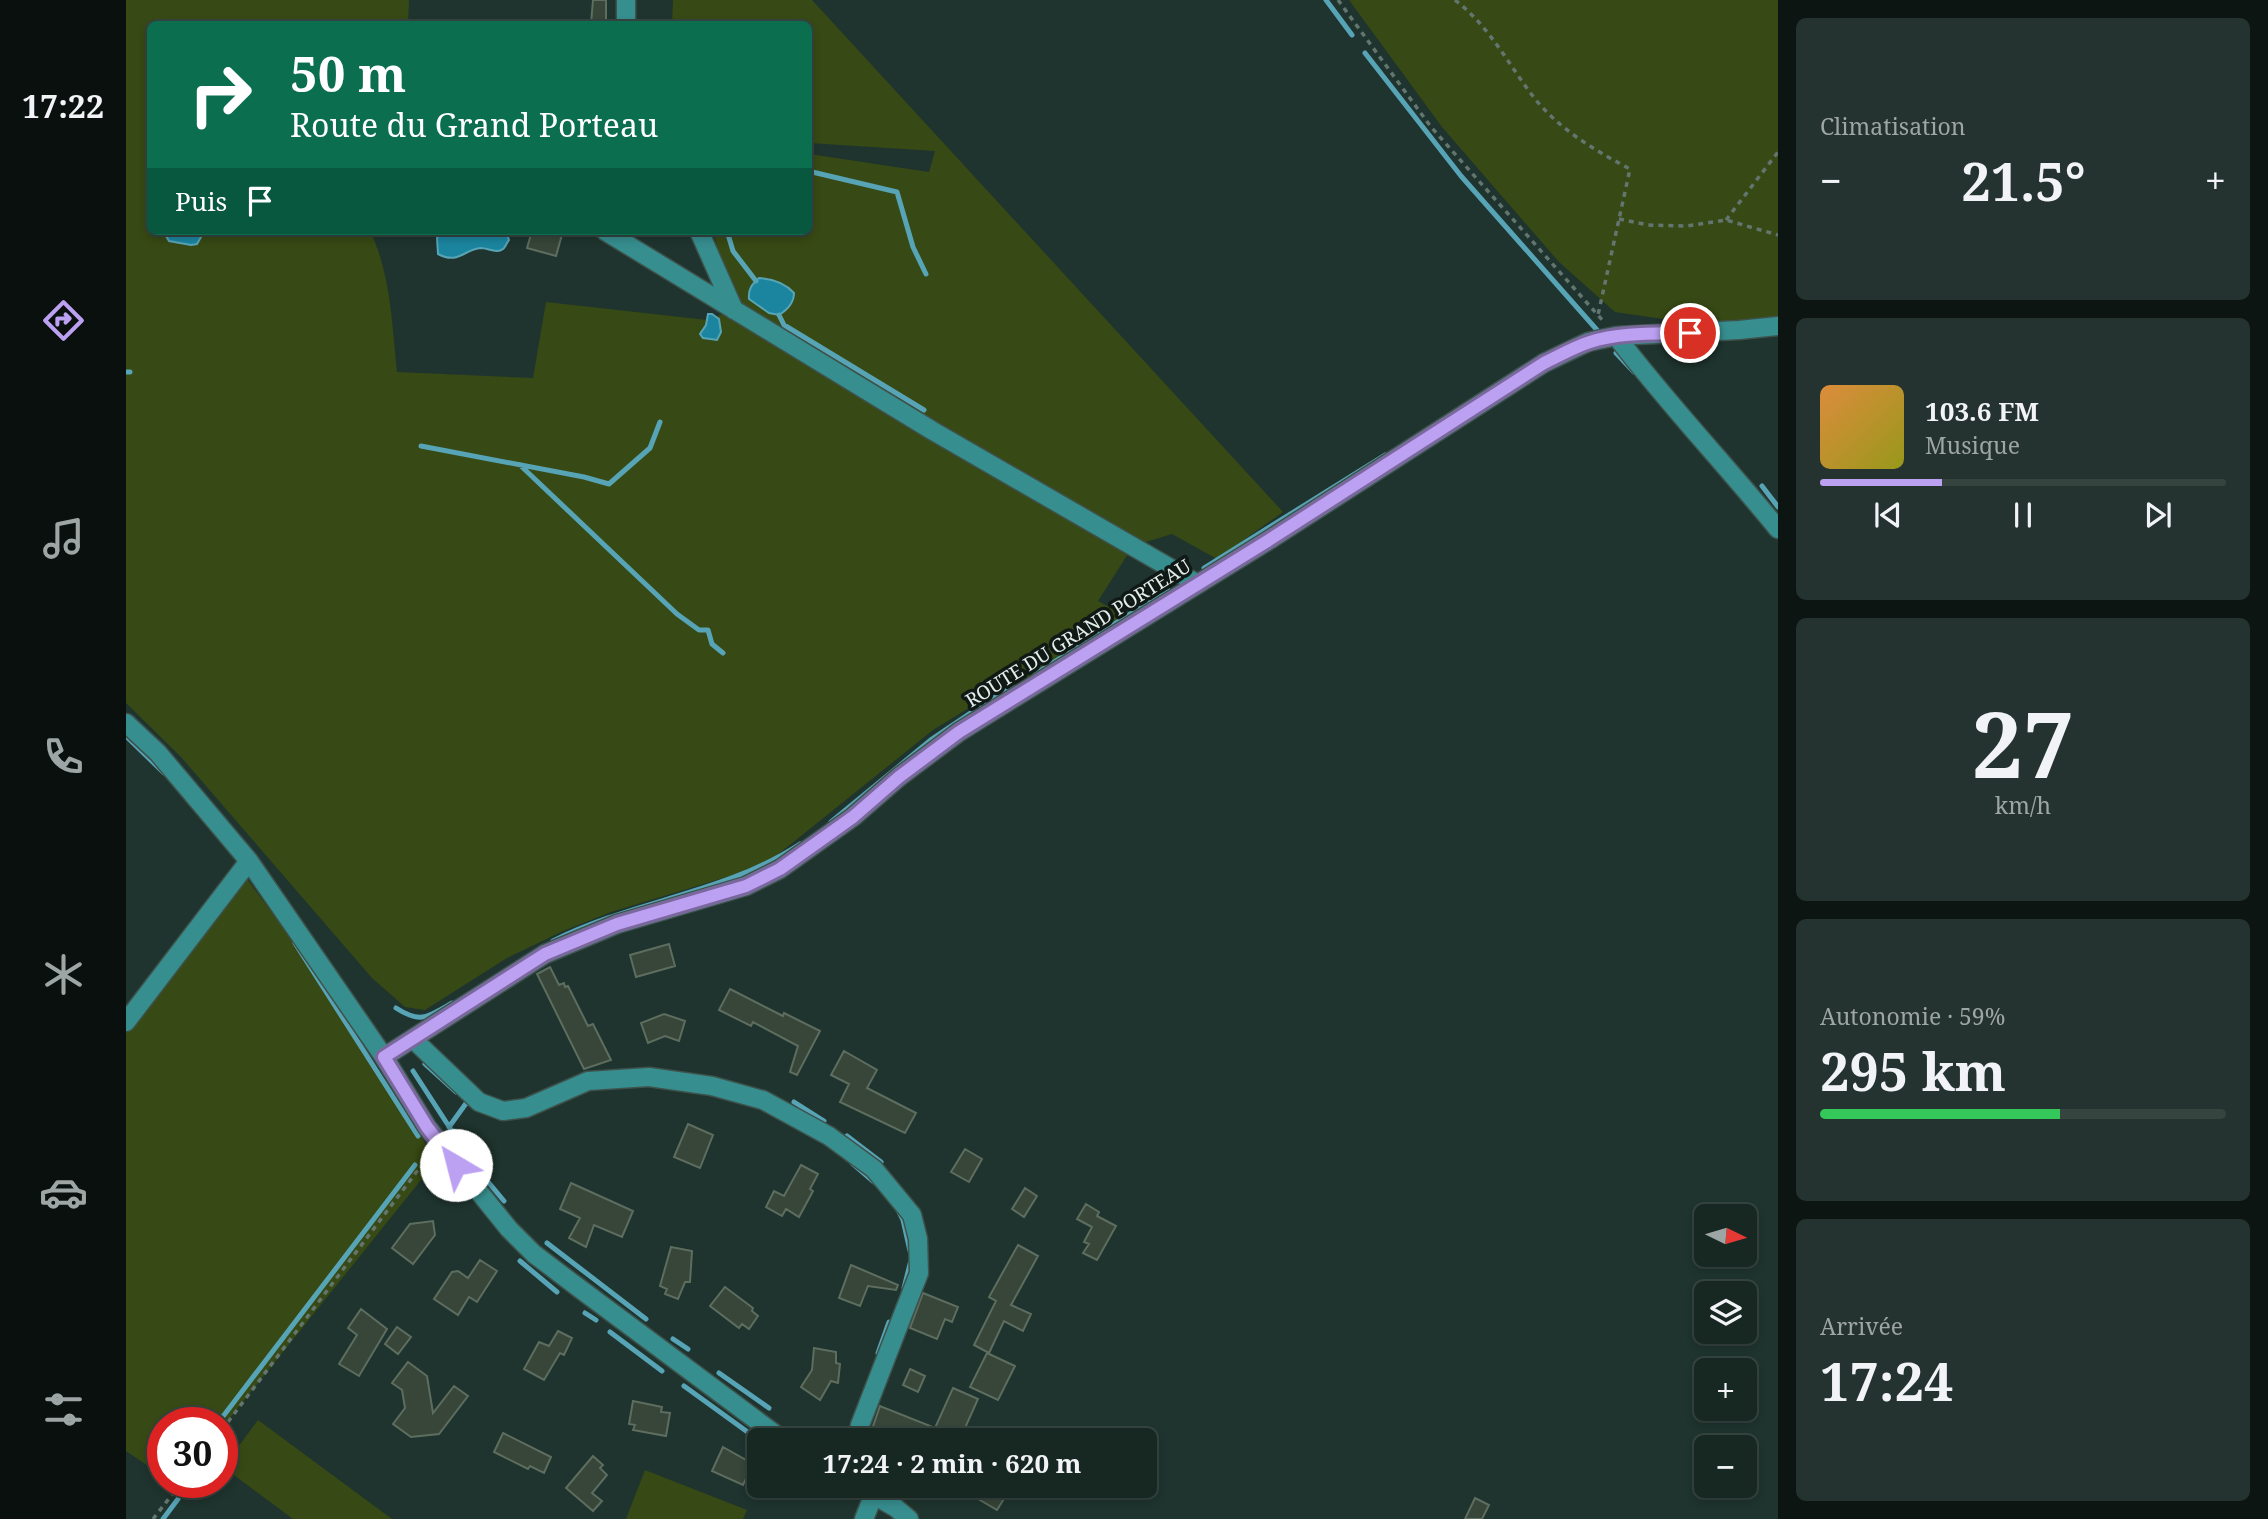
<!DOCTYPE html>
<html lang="fr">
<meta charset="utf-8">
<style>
:root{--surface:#172722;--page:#24332f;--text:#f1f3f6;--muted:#9ea5a5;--line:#364440;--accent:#bca0f2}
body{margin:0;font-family:"Noto Serif",serif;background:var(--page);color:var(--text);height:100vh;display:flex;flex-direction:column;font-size:26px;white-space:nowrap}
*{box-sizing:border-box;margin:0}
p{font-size:23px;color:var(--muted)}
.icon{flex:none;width:38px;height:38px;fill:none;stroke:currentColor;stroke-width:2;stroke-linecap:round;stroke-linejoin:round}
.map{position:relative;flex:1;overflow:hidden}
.drawer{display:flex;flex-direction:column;gap:18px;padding:18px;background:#0d1513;width:490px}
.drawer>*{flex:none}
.banner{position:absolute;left:21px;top:21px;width:665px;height:214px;border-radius:10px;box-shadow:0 4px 10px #0003,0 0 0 2px var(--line);background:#0b6e4f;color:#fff;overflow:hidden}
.needle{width:46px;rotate:95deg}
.tools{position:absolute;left:1568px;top:1204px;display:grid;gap:14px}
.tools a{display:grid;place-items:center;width:63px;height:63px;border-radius:10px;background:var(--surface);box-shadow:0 4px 10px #0003,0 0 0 2px var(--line);font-size:35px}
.speed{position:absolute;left:21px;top:1407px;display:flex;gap:14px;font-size:35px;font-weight:700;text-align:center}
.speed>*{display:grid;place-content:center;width:91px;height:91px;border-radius:50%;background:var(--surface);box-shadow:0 4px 10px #0003,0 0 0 2px var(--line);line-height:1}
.speed .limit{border:10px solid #d22;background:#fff;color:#111}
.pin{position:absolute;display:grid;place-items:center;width:60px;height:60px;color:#fff;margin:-30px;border:4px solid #fff;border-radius:50%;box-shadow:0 2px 7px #0007}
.me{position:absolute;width:77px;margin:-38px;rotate:323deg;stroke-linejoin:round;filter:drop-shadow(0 0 5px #0008)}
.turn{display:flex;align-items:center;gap:24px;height:147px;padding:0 28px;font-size:32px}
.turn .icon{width:91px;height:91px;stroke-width:2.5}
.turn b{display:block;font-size:49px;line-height:60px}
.then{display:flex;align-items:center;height:66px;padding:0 28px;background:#0003;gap:14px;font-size:26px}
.big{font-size:52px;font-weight:700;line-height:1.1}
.drawer .tile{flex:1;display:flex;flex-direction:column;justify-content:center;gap:10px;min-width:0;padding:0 24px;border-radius:10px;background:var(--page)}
.drawer .dial{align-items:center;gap:0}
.dial b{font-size:91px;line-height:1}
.song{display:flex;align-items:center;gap:21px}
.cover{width:84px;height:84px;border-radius:10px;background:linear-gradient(135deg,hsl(30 70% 55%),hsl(60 70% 35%))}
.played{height:7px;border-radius:4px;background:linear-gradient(90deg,var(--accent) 30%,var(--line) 30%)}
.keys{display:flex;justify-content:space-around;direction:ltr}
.heat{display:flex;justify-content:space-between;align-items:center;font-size:38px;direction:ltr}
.charge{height:10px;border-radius:5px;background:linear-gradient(90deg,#34c759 59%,var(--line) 0)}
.trip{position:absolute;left:621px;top:1428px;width:410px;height:70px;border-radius:10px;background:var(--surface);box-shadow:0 4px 10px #0003,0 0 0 2px var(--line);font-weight:700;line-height:70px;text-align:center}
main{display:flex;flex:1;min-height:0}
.tab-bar{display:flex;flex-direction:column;width:126px;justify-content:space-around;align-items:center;background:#09100e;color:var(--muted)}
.tab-bar .icon{width:49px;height:49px}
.tab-bar .current{color:var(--accent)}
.tab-bar b{font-size:32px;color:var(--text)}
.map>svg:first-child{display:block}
</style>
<main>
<nav class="tab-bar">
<b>17:22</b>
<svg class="icon current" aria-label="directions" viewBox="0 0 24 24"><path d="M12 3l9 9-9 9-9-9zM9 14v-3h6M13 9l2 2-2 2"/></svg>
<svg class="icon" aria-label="music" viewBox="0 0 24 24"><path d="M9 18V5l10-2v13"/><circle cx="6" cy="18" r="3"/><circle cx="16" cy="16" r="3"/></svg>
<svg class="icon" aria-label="phone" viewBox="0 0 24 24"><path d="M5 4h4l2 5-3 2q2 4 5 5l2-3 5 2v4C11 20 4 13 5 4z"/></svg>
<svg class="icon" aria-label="climate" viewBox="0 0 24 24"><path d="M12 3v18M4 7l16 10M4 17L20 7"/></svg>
<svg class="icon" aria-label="car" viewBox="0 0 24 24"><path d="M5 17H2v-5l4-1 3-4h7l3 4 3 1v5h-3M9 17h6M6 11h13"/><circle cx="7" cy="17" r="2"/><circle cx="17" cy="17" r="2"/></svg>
<svg class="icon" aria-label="filters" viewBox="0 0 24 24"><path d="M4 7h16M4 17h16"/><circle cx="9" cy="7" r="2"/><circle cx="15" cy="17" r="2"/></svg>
</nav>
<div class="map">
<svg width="1652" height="1519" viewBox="0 0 1652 1519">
<rect width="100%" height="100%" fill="#1f342e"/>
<path fill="#374914" d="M 0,0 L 283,0 L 282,24 L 24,24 L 24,231 L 244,231 C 265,274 266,325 271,372 L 407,378 L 420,302 L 581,320 L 608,310 L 587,231 L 682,231 L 683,154 L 803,172 L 809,151 L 683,143 L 682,24 L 546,24 L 547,0 L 686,0 L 1157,512 L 1091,559 L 1046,534 L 1007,546 L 972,601 L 1011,622 L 909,680 L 890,679 L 807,730 L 650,856 L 614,873 L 485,912 L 437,931 L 381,958 L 299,1010 L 279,1007 L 246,978 L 55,757 L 0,703 Z
M 1223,0 L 1652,0 L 1652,326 L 1613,330 L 1489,312 L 1433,262 L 1316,127 Z
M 115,871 L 179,957 L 249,1069 L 311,1160 L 96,1428 L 96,1423 L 37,1423 L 37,1476 L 0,1451 L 0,1022 Z
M 132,1420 L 266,1519 L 167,1519 L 97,1467 Z
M 519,1470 L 621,1510 L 617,1519 L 500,1519 Z"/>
<path fill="#1b859f" stroke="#57a4b6" stroke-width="2" d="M 37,231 L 75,231 L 75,237 L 71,244 L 65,245 L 43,241 Z
M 315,231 L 375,231 L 381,234 L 383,240 C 381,242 379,248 377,249 C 371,254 362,248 355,248 C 338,249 333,265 312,254 L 311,238 Z
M 633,278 C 647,279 659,283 668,293 C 668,303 661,310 653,315 L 643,313 L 623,299 C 622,289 626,284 633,278 Z
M 582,314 L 586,314 L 593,319 L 595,332 L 591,340 L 577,338 L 574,334 L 580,325 Z"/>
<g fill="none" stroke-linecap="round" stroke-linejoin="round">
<path stroke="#57a4b6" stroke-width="5" d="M 1200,0 L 1226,35
M 1239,53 L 1335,176 L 1471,330
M 682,171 L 771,192 L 787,247 L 800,274
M 601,231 L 607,251 L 630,281
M 653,315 L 658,325 L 798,410
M 1490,353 L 1508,372
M 0,372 L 4,372
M 295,446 L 458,477 L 483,484 L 524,448 L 534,422
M 394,465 L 551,614 L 573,630 L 582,630 L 586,644 L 597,653
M 1636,486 L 1652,507
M 1078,568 L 1259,455
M 909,674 L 1042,590
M 0,736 L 38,773
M 705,822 L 806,739 L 886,685
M 427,941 C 508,900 598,894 674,844
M 169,943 L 292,1136
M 270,1008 C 295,1024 302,1017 326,1003
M 299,1064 L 330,1092
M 287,1071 L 348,1165 L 378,1201
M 668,1102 L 698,1121
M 323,1127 L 341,1102 L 345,1104
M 721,1136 L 755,1162
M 726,1163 L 748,1182
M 772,1210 L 777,1220 L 784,1251
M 421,1243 L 520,1319
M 394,1261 L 431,1292
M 778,1288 L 785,1260
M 459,1313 L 470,1320
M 484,1332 L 536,1371
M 547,1339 L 562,1349
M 752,1353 L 763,1322
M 593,1373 L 643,1408
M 558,1386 L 634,1441
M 92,1423 L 289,1165
M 721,1440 L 724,1432
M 59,1492 L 66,1482
M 37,1519 L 52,1499"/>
</g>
<path fill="#374639" stroke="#5d6d5f" stroke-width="2" d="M 467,0 L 480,0 L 480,24 L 465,24 Z
M 406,231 L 437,231 L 430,256 L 401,248 Z
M 543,944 L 549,966 L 510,977 L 504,955 Z
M 424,967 L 433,985 L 438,983 L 439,987 L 442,986 L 462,1026 L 467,1024 L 485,1060 L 458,1069 L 411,974 Z
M 604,989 L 657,1016 L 658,1013 L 694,1031 L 671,1075 L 664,1072 L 672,1046 L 627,1022 L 625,1026 L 593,1010 Z
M 538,1014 L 559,1021 L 553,1041 L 539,1036 L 522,1043 L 515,1023 Z
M 718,1051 L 751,1070 L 741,1088 L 790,1113 L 779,1133 L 714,1102 L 723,1084 L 705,1075 Z
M 562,1124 L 587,1135 L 574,1168 L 548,1157 Z
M 839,1149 L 856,1159 L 843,1182 L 825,1172 Z
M 675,1165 L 692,1174 L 684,1189 L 687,1191 L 673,1217 L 660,1209 L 656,1216 L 640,1207 L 648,1191 L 658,1196 Z
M 445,1183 L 507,1211 L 496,1237 L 468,1225 L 460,1247 L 443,1238 L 454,1218 L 434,1209 Z
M 899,1188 L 911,1196 L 898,1217 L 886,1209 Z
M 960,1204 L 973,1212 L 971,1216 L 990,1226 L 971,1260 L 957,1253 L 963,1244 L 958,1242 L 966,1227 L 951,1219 Z
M 307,1221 L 309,1235 L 287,1264 L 266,1248 L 284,1224 Z
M 892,1245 L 912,1256 L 885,1305 L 905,1314 L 897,1331 L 878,1321 L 863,1353 L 848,1345 L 870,1301 L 863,1297 Z
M 545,1247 L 566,1251 L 564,1282 L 559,1282 L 552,1299 L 539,1294 L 541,1289 L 534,1286 Z
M 354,1260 L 371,1271 L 351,1302 L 343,1297 L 332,1315 L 308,1299 L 326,1272 L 332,1271 L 342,1278 Z
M 725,1265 L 772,1285 L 770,1290 L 742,1286 L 734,1306 L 713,1298 Z
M 599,1287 L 627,1308 L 626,1311 L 632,1316 L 623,1329 L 616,1324 L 613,1328 L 584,1306 Z
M 797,1293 L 832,1307 L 826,1322 L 819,1319 L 811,1339 L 784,1328 Z
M 235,1309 L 261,1329 L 233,1376 L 213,1364 L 231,1335 L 222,1328 Z
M 271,1327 L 285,1337 L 272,1354 L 259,1344 Z
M 432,1331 L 446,1338 L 438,1355 L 434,1353 L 418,1380 L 398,1369 L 413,1342 L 423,1346 Z
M 688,1348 L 710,1352 L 710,1363 L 714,1364 L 712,1383 L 705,1381 L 694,1400 L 675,1387 L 686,1370 Z
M 861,1353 L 889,1366 L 872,1400 L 844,1387 Z
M 282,1362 L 301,1376 L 307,1413 L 328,1386 L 342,1396 L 313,1434 L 285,1437 L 267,1424 L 279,1408 L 276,1390 L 266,1383 Z
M 784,1369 L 799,1376 L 792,1392 L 777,1385 Z
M 827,1388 L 852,1399 L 834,1439 L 838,1440 L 758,1440 L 744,1435 L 754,1406 L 809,1428 Z
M 507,1401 L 536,1407 L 535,1412 L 544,1413 L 540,1436 L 507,1430 L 509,1425 L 503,1424 Z
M 377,1433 L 425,1457 L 418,1473 L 404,1466 L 402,1469 L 368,1452 Z
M 597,1447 L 627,1464 L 617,1485 L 586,1471 Z
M 467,1456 L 477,1465 L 474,1468 L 481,1475 L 466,1493 L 476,1501 L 467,1511 L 440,1488 Z
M 830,1486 L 886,1486 L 871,1510 Z
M 1349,1498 L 1363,1505 L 1356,1519 L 1339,1519 Z"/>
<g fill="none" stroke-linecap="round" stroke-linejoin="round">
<defs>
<path id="minor" d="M 500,24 L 500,0
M 479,231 L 807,431 L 1072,584
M 573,231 L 608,310
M 1490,336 C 1541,403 1599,464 1652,529
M 0,723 L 32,753 L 123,861 L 258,1057 L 301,1127 L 383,1229 L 408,1254 L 453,1288 L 657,1440
M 0,1022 L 123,861
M 288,1040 L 353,1102 L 377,1111 L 400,1108 L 462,1081 L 523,1077 L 586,1086 L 637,1100 L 703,1136 L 748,1169 L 786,1215 L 792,1239 L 793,1273 L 734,1425 L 731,1440
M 258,1057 L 419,954 L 491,924 L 620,886 L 654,869 L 727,817 L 773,777 L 833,732 L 1143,540 L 1418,363 L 1462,342 L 1490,336 L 1613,330 L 1652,326
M 732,1486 L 770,1508 L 783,1519
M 738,1519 L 748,1494"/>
</defs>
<use href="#minor" stroke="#3e524c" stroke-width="21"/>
<path stroke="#63756f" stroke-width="3.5" stroke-dasharray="5 5" stroke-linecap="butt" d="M 1212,0 L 1305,127 L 1478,322
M 1329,0 C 1363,26 1381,62 1406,95 C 1431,128 1468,150 1504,169 L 1472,315
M 1493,219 L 1522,225 L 1560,226 L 1600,220 L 1652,235
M 1600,220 L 1652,152
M 96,1430 L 292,1170 L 306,1156
M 27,1519 L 56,1482"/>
<use href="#minor" stroke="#378e8f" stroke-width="18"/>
</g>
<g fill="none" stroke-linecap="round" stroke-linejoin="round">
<defs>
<path id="route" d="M 330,1165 L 301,1127 L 258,1057 L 419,954 L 491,924 L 620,886 L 654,869 L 727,817 L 773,777 L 833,732 L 1143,540 L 1418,363 C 1433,356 1448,347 1464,342 C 1495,332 1531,334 1564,333"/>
</defs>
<use href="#route" stroke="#7a689d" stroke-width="18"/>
<use href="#route" stroke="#bca0f2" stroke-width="12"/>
</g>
<g text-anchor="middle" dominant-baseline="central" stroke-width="7" stroke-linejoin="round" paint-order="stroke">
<g font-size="19" fill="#e2eeea" stroke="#101916">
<text transform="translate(952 633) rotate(-32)">ROUTE DU GRAND PORTEAU</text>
</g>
</g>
</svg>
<div class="tools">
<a><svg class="needle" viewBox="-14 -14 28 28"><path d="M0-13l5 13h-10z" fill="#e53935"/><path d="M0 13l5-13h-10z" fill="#9ea5a5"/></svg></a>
<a><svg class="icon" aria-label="layers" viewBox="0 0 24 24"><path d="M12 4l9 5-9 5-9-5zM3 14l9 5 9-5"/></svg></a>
<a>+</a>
<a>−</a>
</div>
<div class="speed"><div class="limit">30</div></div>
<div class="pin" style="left:1564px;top:333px;background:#d93025"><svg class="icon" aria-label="arrive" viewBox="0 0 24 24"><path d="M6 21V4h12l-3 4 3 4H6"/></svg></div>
<svg class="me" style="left:330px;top:1165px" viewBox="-20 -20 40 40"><circle r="19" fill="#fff"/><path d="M0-13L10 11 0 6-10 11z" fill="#bca0f2"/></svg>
<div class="trip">17:24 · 2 min · 620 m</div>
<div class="banner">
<div class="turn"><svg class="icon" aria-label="right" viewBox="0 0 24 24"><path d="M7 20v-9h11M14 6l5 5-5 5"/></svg><div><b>50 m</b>Route du Grand Porteau</div></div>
<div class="then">Puis<svg class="icon" aria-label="arrive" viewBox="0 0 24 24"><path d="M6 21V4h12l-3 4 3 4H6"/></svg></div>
</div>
</div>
<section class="drawer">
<div class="tile"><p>Climatisation</p>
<div class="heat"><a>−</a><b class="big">21.5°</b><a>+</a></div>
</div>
<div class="tile">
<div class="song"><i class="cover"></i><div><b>103.6 FM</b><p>Musique</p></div></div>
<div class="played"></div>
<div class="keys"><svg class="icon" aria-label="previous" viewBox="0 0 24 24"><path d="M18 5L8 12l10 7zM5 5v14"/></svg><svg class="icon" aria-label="pause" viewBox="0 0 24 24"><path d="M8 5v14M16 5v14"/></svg><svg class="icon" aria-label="next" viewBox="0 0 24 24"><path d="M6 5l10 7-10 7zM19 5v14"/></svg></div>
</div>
<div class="tile dial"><b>27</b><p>km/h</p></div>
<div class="tile"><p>Autonomie · 59%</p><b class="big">295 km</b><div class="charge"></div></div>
<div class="tile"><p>Arrivée</p><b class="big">17:24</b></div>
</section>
</main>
